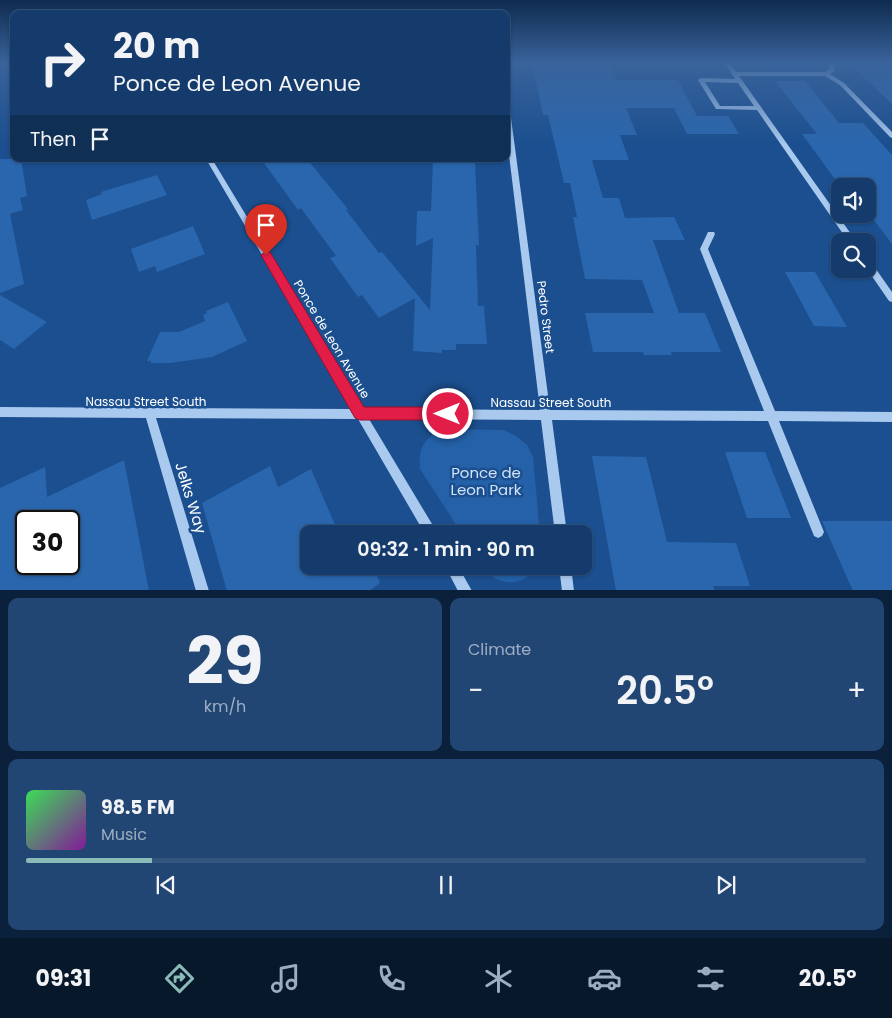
<!DOCTYPE html>
<meta charset="utf-8">
<style>
:root{--surface:#143b6b;--page:#214673;--text:#f1f3f6;--muted:#9dadc1;--line:#33557e;--accent:#8bbbb9}
body{margin:0;font-family:Poppins,sans-serif;background:var(--page);color:var(--text);height:100vh;display:flex;flex-direction:column;font-size:19px;white-space:nowrap}
*{box-sizing:border-box;margin:0}
p{font-size:16px;color:var(--muted)}
.icon{flex:none;width:28px;height:28px;fill:none;stroke:currentColor;stroke-width:2;stroke-linecap:round;stroke-linejoin:round}
.map{position:relative;height:590px;overflow:hidden}
.details{display:flex;flex-direction:column;gap:8px;padding:8px;background:#0b203b;flex:1}
.details>*{flex:none}
.banner{position:absolute;left:10px;top:10px;width:500px;height:152px;border-radius:10px;box-shadow:0 1px 4px #0004,0 0 0 1px var(--line);background:#143b6b;color:var(--text);overflow:hidden}
.controls{position:absolute;left:831px;top:178px;display:grid;gap:10px}
.controls a{display:grid;place-items:center;width:45px;height:45px;border-radius:10px;background:var(--surface);box-shadow:0 1px 4px #0004,0 0 0 1px var(--line);font-size:25px}
.speed{position:absolute;left:15px;top:510px;display:flex;gap:10px;font-size:25px;font-weight:700;text-align:center}
.speed>*{display:grid;place-content:center;width:65px;height:65px;border-radius:50%;background:var(--surface);box-shadow:0 1px 4px #0004,0 0 0 1px var(--line);line-height:1}
.speed .limit{border:2px solid #111;border-radius:8px;background:#fff;color:#111}
.pin{position:absolute;display:grid;place-items:center;width:42px;height:42px;color:#fff;margin:-51px -21px;border-radius:50% 50% 50% 0;rotate:-45deg;box-shadow:0 0 5px #0007}
.pin .icon{rotate:45deg}
.me{position:absolute;width:55px;margin:-28px;rotate:270deg;stroke-linejoin:round;filter:drop-shadow(0 0 4px #0008)}
.turn{display:flex;align-items:center;gap:18px;height:105px;padding:0 20px;font-size:22px}
.turn .icon{width:65px;height:65px;stroke-width:2.5}
.turn b{display:block;font-size:35px;line-height:42px}
.then{display:flex;align-items:center;height:48px;padding:0 20px;background:#0003;gap:10px;font-size:19px}
.big{font-size:38px;font-weight:600;line-height:1.1}
.details .tile{flex:1;display:flex;flex-direction:column;justify-content:center;gap:8px;min-width:0;padding:0 18px;border-radius:10px;background:var(--page)}
.details .dial{align-items:center;gap:0}
.dial b{font-size:65px;line-height:1}
.song{display:flex;align-items:center;gap:15px}
.cover{width:60px;height:60px;border-radius:8px;background:linear-gradient(135deg,hsl(130 70% 55%),hsl(290 70% 35%))}
.played{height:5px;border-radius:2px;background:linear-gradient(90deg,var(--accent) 15%,var(--line) 15%)}
.keys{display:flex;justify-content:space-around;direction:ltr}
.heat{display:flex;justify-content:space-between;align-items:center;font-size:28px;direction:ltr}
.details .tiles{flex:1;display:grid;gap:8px;grid-template-columns:1fr 1fr}
.tile:last-child{grid-column:span 2}
.trip{position:absolute;left:300px;top:525px;width:292px;height:50px;border-radius:10px;background:var(--surface);box-shadow:0 1px 4px #0004,0 0 0 1px var(--line);font-weight:600;line-height:50px;text-align:center}
.menu{display:flex;height:80px;justify-content:space-around;align-items:center;background:#08182b;color:var(--muted)}
.menu .icon{width:35px;height:35px}
.menu .selected{color:var(--accent)}
.menu b{font-size:22px;color:var(--text)}
.map>svg:first-child{display:block}
</style>
<div class="map">
<svg width="892" height="591" viewBox="0 0 892 591">
<rect width="100%" height="100%" fill="#1b4f8f"/>
<path fill="#2461a8" d="M 448,429 L 504,430 L 516,436 L 527,445 L 533,457 L 540,534 L 462,534 L 420,469 C 417,448 427,432 448,429 Z
M 483,566 L 537,566 C 524,588 495,587 483,566 Z"/>
<path fill="#2a66ad" fill-rule="evenodd" d="M 532,63 L 610,63 L 617,80 L 678,80 L 697,116 L 728,116 L 739,134 L 687,134 L 674,108 L 626,108 L 637,135 L 620,135 L 629,160 L 592,160 L 603,198 L 619,198 L 625,218 L 674,217 L 685,240 L 653,240 L 679,313 L 705,313 L 721,352 L 671,352 L 672,355 L 644,355 L 643,352 L 593,352 L 585,313 L 654,313 L 642,280 L 585,279 L 573,217 L 577,217 L 570,183 L 564,183 L 548,115 L 543,115 Z
M 849,63 L 892,63 L 892,104 Z
M 775,81 L 805,81 L 839,123 L 863,123 L 892,155 L 892,244 L 868,212 L 868,186 L 847,186 L 840,177 L 840,186 L 802,134 L 817,134 Z
M 0,159 L 21,159 L 27,196 L 20,198 L 23,210 L 10,214 L 24,284 L 0,293 Z
M 261,159 L 307,159 L 348,209 L 346,210 L 379,253 L 382,252 L 430,310 L 433,238 L 416,246 L 417,211 L 431,211 L 433,161 L 475,162 L 479,245 L 476,245 L 478,306 L 484,306 L 487,344 L 456,344 L 456,350 L 442,350 L 442,353 L 413,351 L 415,298 L 379,318 L 362,295 L 358,297 L 330,258 L 336,256 L 301,208 L 298,210 Z
M 157,175 L 167,195 L 92,220 L 86,200 L 102,194 L 101,192 Z
M 193,226 L 205,254 L 157,272 L 155,266 L 139,272 L 131,249 Z
M 785,272 L 815,272 L 847,327 L 814,326 Z
M 0,295 L 47,322 L 14,349 L 0,340 Z
M 228,302 L 247,341 L 212,357 L 171,363 L 151,363 L 151,361 L 147,361 L 160,332 L 179,332 L 205,321 L 203,315 L 207,313 L 206,311 Z
M 725,452 L 765,452 L 791,518 L 747,518 Z
M 592,456 L 646,457 L 667,542 L 736,543 L 750,586 L 713,586 L 715,591 L 616,591 Z
M 124,460 L 149,591 L 0,591 L 0,488 L 45,467 L 47,497 ZM 26,521 L 69,521 L 69,564 L 26,564 Z
M 270,466 L 278,487 L 311,469 L 339,534 L 309,534 L 309,566 L 373,566 L 380,583 L 369,591 L 227,591 L 202,503 Z
M 822,521 L 892,521 L 892,591 L 853,591 Z"/>
<g fill="none" stroke-linecap="round" stroke-linejoin="round">
<path fill="#a9c9ee" fill-rule="evenodd" d="M 725,63 L 729,63 L 736,72 L 825,72 L 829,69 L 829,63 L 833,63 L 835,70 L 830,74 L 844,83 L 892,132 L 892,138 L 890,137 L 840,85 L 825,76 L 739,76 L 856,241 L 848,241 L 757,110 L 716,109 L 698,80 L 701,78 L 735,79 ZM 705,82 L 738,83 L 754,106 L 720,106 Z
M 506,101 L 509,103 L 550,410 L 764,411 L 700,249 L 708,232 L 714,232 L 715,234 L 708,249 L 775,411 L 892,412 L 892,422 L 779,421 L 824,532 L 822,536 L 818,538 L 814,536 L 768,421 L 552,420 L 567,534 L 555,534 L 541,420 L 369,419 L 438,534 L 425,534 L 358,419 L 156,418 L 209,591 L 196,591 L 146,418 L 0,417 L 0,407 L 352,409 L 206,159 L 212,159 L 363,409 L 540,410 L 506,130 Z
M 868,261 L 871,262 L 892,292 L 892,302 L 889,301 L 867,269 Z
M 445,566 L 458,566 L 472,591 L 458,591 Z
M 559,566 L 571,566 L 574,591 L 562,591 Z"/>
</g>
<linearGradient id="sky" x2="0" y2="1"><stop stop-color="#0f2b4f"/><stop offset="0.43" stop-color="#39639b"/><stop offset="1" stop-color="#39639b" stop-opacity="0"/></linearGradient>
<rect width="892" height="145" fill="url(#sky)"/>
<path fill="#e11d48" stroke="#92132f" d="M 266,251 L 270,252 L 364,407 L 448,407 L 453,409 L 455,414 L 453,418 L 448,420 L 360,420 L 355,418 L 261,255 Z"/>
<g text-anchor="middle" dominant-baseline="central" stroke-width="5" stroke-linejoin="round" paint-order="stroke">
<g font-size="12" fill="#fff" stroke="#1b4f8f">
<text transform="translate(546 317) rotate(83)">Pedro Street</text>
<text transform="translate(332 339) rotate(59)">Ponce de Leon Avenue</text>
<text x="146" y="401">Nassau Street South</text>
<text x="551" y="402">Nassau Street South</text>
</g>
<g font-size="15" fill="#cfe3fa" stroke="#1b4f8f">
<text x="486" y="472">Ponce de<tspan x="486" dy="17">Leon Park</tspan></text>
</g>
<g font-size="15" fill="#fff" stroke="#1b4f8f">
<text transform="translate(191 498) rotate(73)">Jelks Way</text>
</g>
</g>
</svg>
<div class="controls">
<a><svg class="icon" aria-label="sound" viewBox="0 0 24 24"><path d="M4 9h4l5-4v14l-5-4H4zM17 9q2 3 0 6"/></svg></a>
<a><svg class="icon" aria-label="search" viewBox="0 0 24 24"><circle cx="10" cy="10" r="6"/><path d="M15 15l6 6"/></svg></a>
</div>
<div class="speed"><div class="limit">30</div></div>
<div class="pin" style="left:266px;top:255px;background:#d93025"><svg class="icon" aria-label="arrive" viewBox="0 0 24 24"><path d="M6 21V4h12l-3 4 3 4H6"/></svg></div>
<svg class="me" style="left:448px;top:414px" viewBox="-20 -20 40 40"><circle r="17" fill="#e11d48" stroke="#fff" stroke-width="3"/><path d="M0-11L8 9 0 5-8 9z" fill="#fff"/></svg>
<div class="trip">09:32 · 1 min · 90 m</div>
<div class="banner">
<div class="turn"><svg class="icon" aria-label="right" viewBox="0 0 24 24"><path d="M7 20v-9h11M14 6l5 5-5 5"/></svg><div><b>20 m</b>Ponce de Leon Avenue</div></div>
<div class="then">Then<svg class="icon" aria-label="arrive" viewBox="0 0 24 24"><path d="M6 21V4h12l-3 4 3 4H6"/></svg></div>
</div>
</div>
<section class="details">
<div class="tiles">
<div class="tile dial"><b>29</b><p>km/h</p></div>
<div class="tile"><p>Climate</p>
<div class="heat"><a>−</a><b class="big">20.5°</b><a>+</a></div>
</div>
<div class="tile">
<div class="song"><i class="cover"></i><div><b>98.5 FM</b><p>Music</p></div></div>
<div class="played"></div>
<div class="keys"><svg class="icon" aria-label="previous" viewBox="0 0 24 24"><path d="M18 5L8 12l10 7zM5 5v14"/></svg><svg class="icon" aria-label="pause" viewBox="0 0 24 24"><path d="M8 5v14M16 5v14"/></svg><svg class="icon" aria-label="next" viewBox="0 0 24 24"><path d="M6 5l10 7-10 7zM19 5v14"/></svg></div>
</div>
</div>
</section>
<nav class="menu">
<b>09:31</b>
<svg class="icon selected" aria-label="directions" viewBox="0 0 24 24"><path d="M12 3l9 9-9 9-9-9zM9 14v-3h6M13 9l2 2-2 2"/></svg>
<svg class="icon" aria-label="music" viewBox="0 0 24 24"><path d="M9 18V5l10-2v13"/><circle cx="6" cy="18" r="3"/><circle cx="16" cy="16" r="3"/></svg>
<svg class="icon" aria-label="phone" viewBox="0 0 24 24"><path d="M5 4h4l2 5-3 2q2 4 5 5l2-3 5 2v4C11 20 4 13 5 4z"/></svg>
<svg class="icon" aria-label="climate" viewBox="0 0 24 24"><path d="M12 3v18M4 7l16 10M4 17L20 7"/></svg>
<svg class="icon" aria-label="car" viewBox="0 0 24 24"><path d="M5 17H2v-5l4-1 3-4h7l3 4 3 1v5h-3M9 17h6M6 11h13"/><circle cx="7" cy="17" r="2"/><circle cx="17" cy="17" r="2"/></svg>
<svg class="icon" aria-label="filters" viewBox="0 0 24 24"><path d="M4 7h16M4 17h16"/><circle cx="9" cy="7" r="2"/><circle cx="15" cy="17" r="2"/></svg>
<b>20.5°</b>
</nav>
